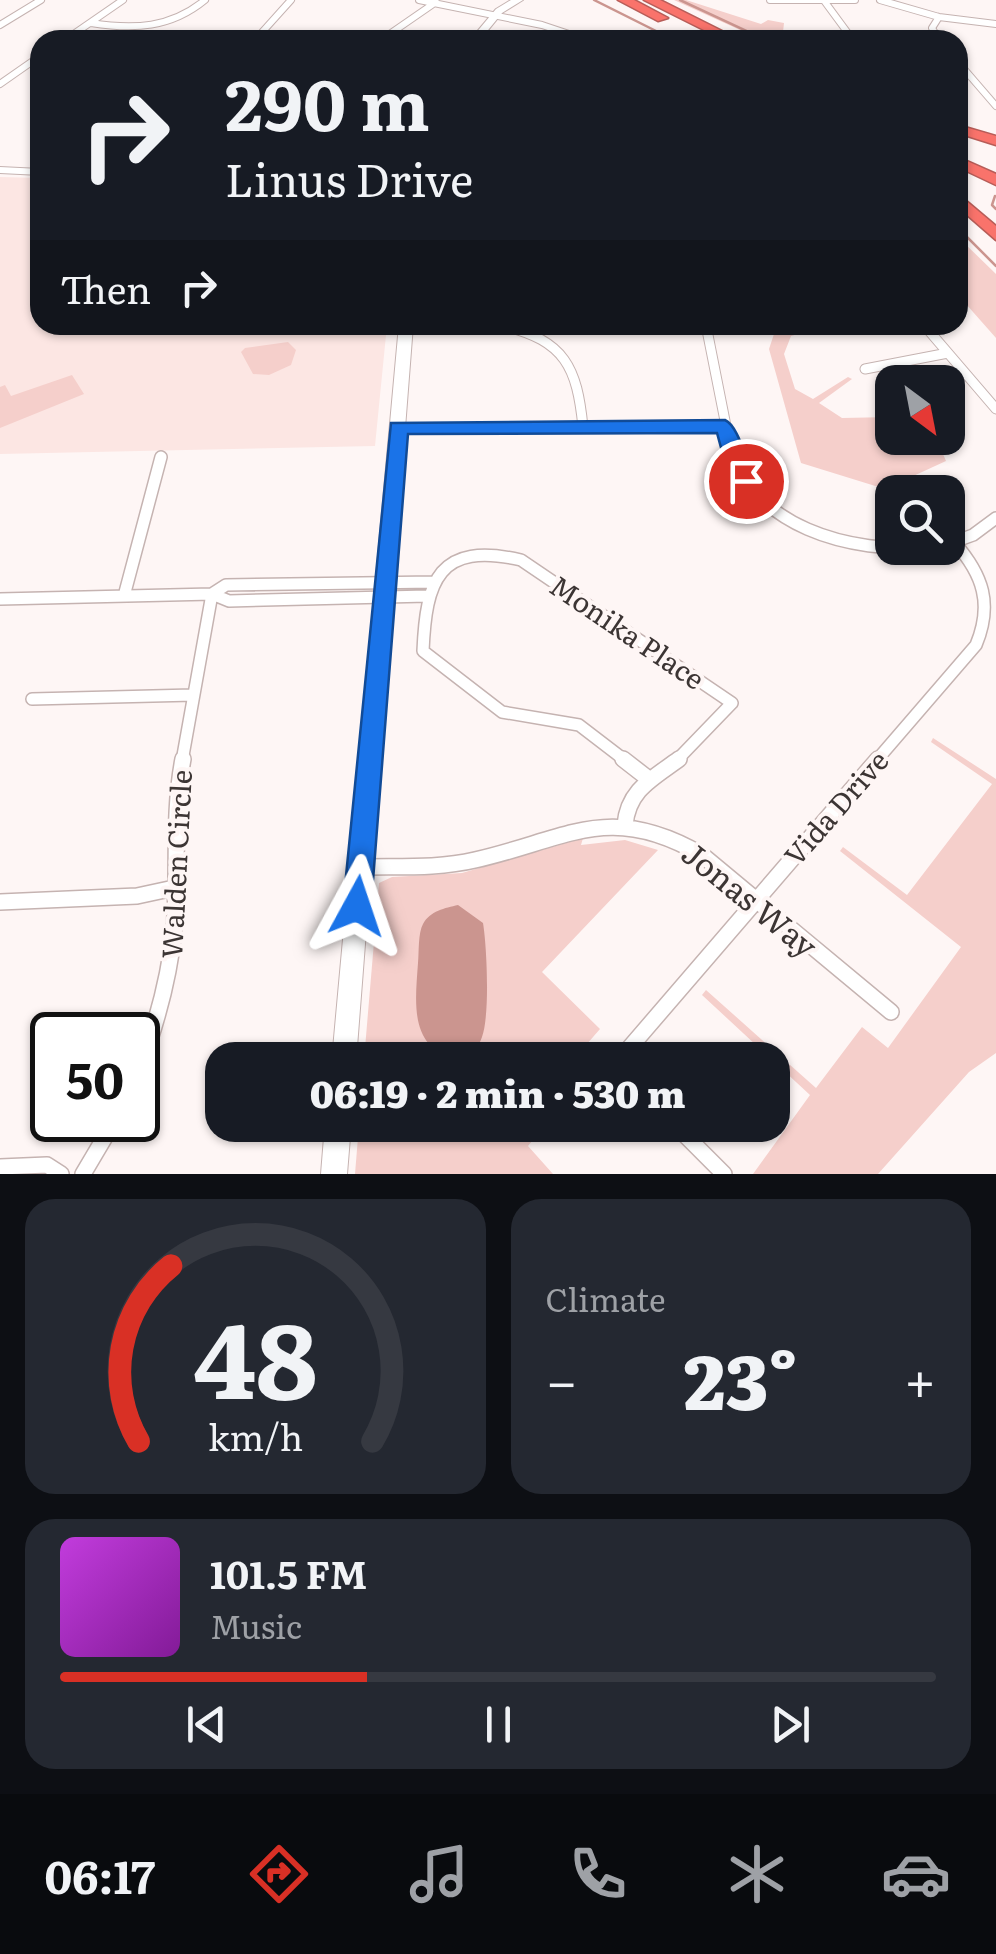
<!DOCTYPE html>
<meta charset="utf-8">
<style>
:root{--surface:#171b24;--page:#242831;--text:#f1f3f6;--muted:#9ea1a6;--line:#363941;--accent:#d93025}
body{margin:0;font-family:Literata,serif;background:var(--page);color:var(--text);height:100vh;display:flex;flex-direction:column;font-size:38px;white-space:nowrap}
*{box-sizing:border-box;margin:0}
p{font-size:32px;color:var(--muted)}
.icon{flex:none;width:55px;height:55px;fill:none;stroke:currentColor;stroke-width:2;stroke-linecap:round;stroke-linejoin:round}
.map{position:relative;height:1174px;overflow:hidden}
.sheet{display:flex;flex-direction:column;gap:25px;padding:25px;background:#0d0f14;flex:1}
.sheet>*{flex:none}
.top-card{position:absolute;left:30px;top:30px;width:938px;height:305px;border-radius:30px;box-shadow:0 2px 8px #0004;background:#171b24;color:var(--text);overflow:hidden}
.needle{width:65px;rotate:148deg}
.controls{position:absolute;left:875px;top:365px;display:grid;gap:20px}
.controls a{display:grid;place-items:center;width:90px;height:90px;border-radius:20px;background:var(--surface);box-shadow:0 2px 8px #0004;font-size:50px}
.speed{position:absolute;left:30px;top:1012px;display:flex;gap:20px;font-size:50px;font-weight:700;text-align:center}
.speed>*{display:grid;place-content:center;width:130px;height:130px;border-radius:50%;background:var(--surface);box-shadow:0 2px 8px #0004;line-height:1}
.speed .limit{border:5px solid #111;border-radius:15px;background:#fff;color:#111}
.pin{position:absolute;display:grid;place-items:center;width:85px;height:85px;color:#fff;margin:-42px;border:5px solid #fff;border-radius:50%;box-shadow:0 2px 10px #0007}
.me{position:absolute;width:110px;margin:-55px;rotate:5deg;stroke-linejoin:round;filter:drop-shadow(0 0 8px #0008)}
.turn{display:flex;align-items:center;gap:35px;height:210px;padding:0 30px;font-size:45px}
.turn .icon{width:130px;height:130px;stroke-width:2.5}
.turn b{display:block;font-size:70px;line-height:85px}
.then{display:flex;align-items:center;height:95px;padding:0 30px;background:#0003;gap:20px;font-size:38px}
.big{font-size:75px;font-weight:800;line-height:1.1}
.sheet .tile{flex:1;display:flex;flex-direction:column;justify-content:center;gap:15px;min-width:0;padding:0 35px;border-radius:30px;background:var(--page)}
.sheet .dial{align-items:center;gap:0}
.dial svg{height:260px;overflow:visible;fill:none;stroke:var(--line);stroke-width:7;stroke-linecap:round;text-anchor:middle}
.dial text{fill:var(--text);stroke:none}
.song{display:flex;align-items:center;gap:30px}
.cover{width:120px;height:120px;border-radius:15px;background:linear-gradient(135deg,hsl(290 70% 55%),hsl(290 70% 35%))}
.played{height:10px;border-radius:5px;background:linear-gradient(90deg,var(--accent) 35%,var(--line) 35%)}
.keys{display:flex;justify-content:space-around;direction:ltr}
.heat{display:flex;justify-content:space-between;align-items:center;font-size:55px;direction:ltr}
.sheet .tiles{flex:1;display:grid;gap:25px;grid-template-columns:1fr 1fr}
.tile:last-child{grid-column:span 2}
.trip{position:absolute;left:205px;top:1042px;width:585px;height:100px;border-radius:30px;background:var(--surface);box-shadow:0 2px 8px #0004;font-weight:800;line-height:100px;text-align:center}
.tabs{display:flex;height:160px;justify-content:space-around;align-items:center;background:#090b0e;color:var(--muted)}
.tabs .icon{width:70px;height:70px}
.tabs .current{color:var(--accent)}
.tabs b{font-size:45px;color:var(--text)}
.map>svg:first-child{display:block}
</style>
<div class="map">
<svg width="996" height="1174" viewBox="0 0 996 1174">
<rect width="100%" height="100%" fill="#fef6f5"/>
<path fill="#fce6e3" d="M 0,177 L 40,178 L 40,325 L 387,325 L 375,446 L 0,454 Z"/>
<path fill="#f5cfcb" d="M 674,0 L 686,0 L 761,24 L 768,20 L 784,23 L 783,32 L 797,40 L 762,40 Z
M 958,237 L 996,274 L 996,338 L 958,295 Z
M 777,325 L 830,325 L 791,336 L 784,354 L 795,389 L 813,399 L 848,377 L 852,379 L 819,403 L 842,418 L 892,417 L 892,438 L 936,438 L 946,461 L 885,489 L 801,463 L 769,349 Z
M 288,342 L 296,350 L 291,365 L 269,375 L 253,374 L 241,352 L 245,348 Z
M 72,375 L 84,394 L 0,428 L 0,387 L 5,385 L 11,396 Z
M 933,738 L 996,779 L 996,1053 L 969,1072 L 878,1174 L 753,1174 L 810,1095 L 702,995 L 706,990 L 816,1088 L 862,1027 L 888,1048 L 961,947 L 840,851 L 843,847 L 907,895 L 992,784 L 931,742 Z
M 583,838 L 581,845 L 625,840 L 658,850 L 542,972 L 600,1029 L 573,1060 L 364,1060 L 379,883 L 392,877 L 462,873 Z
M 359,1125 L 545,1125 L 528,1146 L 553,1174 L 355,1174 Z"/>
<path fill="#cb958f" d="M 458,905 L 483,923 C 487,947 490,1015 482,1037 C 478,1049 470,1054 460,1060 C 409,1050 415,1005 418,963 C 419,951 418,933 423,924 C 430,911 445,908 458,905 Z"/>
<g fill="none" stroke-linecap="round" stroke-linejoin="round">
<path stroke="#cb958f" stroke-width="2.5" d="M 594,0 L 674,40
M 680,0 L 766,40
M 995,196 L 992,205 L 996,209
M 958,228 L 996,266"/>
<defs>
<path id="minor-far3" d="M 419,0 L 542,25 L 587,40
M 770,0 L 855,0
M 880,0 L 939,17 L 996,24
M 825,2 L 853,40
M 939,17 L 932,28 L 939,40
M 91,23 C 134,30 171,28 205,0
M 0,25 L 41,0
M 65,40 L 123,0
M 255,40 L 291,0
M 381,40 L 436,2
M 958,62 L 996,106
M 0,84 L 40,56"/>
<path id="minor-far2" d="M 706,325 L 729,441
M 924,325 L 996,409
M 504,326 C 565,341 577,367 583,427
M 865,369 L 948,353
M 398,428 L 725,426"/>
<path id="minor-far1" d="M 729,439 C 749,529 851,553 931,548
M 948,544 L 973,535 L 996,518
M 212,594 L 226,585 L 434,582
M 124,596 L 161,457
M 0,599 L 212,594 L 229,601 L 427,596
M 32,699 L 193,695
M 182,761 L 212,594
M 626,761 L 579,725 L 502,712 L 423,651 C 426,581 438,541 521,560 L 732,703 L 676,761
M 876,761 L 976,645 C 993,604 983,575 955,543"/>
<path id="minor" d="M 623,759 L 650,780
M 625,825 C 628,790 652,779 679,759
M 360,867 C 398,866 437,869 475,860 C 568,839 609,801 702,855 L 891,1012
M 0,902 L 137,896 L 174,888
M 619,1060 L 878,759
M 138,1073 C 156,1026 169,981 174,930 C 179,872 172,816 183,759
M 675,1125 L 724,1174
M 0,1167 L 47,1165 L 61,1174
M 83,1174 L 115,1120"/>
<path id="secondary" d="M 511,0 L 523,0 L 502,13 L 480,40 L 470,40 L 496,9 Z
M 0,167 L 40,169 L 40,175 L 0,173 Z
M 399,325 L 413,325 L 356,1060 L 332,1060 Z
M 325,1125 L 351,1125 L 347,1174 L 321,1174 Z"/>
<path id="motorway" d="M 618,0 L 634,0 L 668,18 L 658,21 Z
M 644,0 L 660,0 L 740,40 L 724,40 Z
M 958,125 L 996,136 L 996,145 L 958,133 Z
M 958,157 L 996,174 L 996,185 L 958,167 Z
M 958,194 L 996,226 L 996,240 L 958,207 Z"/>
</defs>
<use href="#minor-far3" stroke="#c5b3b1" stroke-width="8"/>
<use href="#minor-far2" stroke="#c5b3b1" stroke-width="11"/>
<use href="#minor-far1" stroke="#c5b3b1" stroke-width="14"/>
<use href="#minor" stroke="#c5b3b1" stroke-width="18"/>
<use href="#secondary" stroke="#c5b3b1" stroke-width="2"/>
<use href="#motorway" stroke="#b75d58" stroke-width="3"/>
<use href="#minor-far3" stroke="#fff" stroke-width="6"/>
<use href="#minor-far2" stroke="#fff" stroke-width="9"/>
<use href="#minor-far1" stroke="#fff" stroke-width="11"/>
<use href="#minor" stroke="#fff" stroke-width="15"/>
<use href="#secondary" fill="#fff" fill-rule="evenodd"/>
<use href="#motorway" fill="#f9736b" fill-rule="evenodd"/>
</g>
<path fill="#1a73e8" stroke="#114b97" stroke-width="2.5" d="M 725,420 C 739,426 747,465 757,481 L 754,486 L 739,486 L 726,466 L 717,433 L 408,434 L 371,906 L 367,915 L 357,919 L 347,915 L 343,906 L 391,423 Z"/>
<g text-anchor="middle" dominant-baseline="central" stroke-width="8" stroke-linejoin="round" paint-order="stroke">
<g font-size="28" fill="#3c3534" stroke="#fef6f5">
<text transform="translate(628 631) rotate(34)">Monika Place</text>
<text transform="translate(835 807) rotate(-49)">Vida Drive</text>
<text transform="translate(175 864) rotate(-87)">Walden Circle</text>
</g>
<g font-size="32" fill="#3c3534" stroke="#fef6f5">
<text transform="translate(751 898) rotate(39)">Jonas Way</text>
</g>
</g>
</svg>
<div class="controls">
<a><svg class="needle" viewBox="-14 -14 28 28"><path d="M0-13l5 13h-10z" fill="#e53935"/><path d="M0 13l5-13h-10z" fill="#9ea1a6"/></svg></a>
<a><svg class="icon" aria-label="search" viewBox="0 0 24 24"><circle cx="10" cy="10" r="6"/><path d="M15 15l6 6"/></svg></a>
</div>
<div class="speed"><div class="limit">50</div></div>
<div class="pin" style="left:746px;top:481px;background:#d93025"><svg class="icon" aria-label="arrive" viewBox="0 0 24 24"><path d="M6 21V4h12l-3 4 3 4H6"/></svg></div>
<svg class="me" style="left:357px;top:906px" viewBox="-20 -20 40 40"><path d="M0-17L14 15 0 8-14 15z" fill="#1a73e8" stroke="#fff" stroke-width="4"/></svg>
<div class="trip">06:19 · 2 min · 530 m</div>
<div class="top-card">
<div class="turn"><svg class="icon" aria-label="right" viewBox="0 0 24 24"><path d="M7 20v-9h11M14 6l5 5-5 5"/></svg><div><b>290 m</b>Linus Drive</div></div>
<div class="then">Then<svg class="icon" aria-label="right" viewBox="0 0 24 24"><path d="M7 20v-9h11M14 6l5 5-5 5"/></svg></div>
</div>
</div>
<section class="sheet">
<div class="tiles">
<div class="tile dial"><svg viewBox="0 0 100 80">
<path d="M14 69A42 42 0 1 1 86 69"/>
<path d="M14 69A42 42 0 0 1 24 15" stroke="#d93025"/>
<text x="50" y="56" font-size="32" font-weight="700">48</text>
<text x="50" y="72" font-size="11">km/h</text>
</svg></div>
<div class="tile"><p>Climate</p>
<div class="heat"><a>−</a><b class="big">23°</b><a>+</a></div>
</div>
<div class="tile">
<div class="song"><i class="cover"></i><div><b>101.5 FM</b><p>Music</p></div></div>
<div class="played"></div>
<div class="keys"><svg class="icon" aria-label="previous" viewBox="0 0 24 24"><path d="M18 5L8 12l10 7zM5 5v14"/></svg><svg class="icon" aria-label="pause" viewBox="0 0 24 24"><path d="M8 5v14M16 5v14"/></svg><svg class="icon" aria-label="next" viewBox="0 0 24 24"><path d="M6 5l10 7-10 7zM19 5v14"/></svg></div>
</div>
</div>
</section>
<nav class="tabs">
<b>06:17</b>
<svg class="icon current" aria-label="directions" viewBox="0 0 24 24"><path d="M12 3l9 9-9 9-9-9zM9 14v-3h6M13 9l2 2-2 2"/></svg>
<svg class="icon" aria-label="music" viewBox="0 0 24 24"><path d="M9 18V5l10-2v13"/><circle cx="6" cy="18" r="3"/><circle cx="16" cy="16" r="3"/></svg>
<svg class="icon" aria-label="phone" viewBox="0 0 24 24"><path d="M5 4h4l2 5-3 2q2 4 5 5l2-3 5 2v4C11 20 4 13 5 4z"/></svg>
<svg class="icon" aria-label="climate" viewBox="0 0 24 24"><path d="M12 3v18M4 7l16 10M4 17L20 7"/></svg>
<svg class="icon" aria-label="car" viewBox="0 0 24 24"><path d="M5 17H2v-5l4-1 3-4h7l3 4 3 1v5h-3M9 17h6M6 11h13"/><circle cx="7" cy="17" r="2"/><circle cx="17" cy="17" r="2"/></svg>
</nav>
